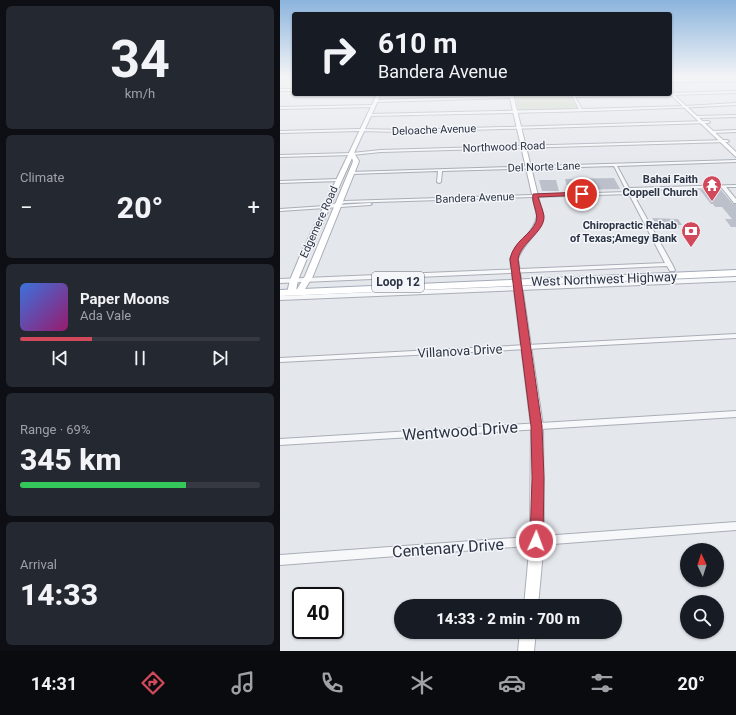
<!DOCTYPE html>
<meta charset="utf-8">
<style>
:root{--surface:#171b24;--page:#242831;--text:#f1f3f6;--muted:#9ea1a6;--line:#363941;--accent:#d1495b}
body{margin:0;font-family:Roboto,sans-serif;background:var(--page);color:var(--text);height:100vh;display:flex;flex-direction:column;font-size:15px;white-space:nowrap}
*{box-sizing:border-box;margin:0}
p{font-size:13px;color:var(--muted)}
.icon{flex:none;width:22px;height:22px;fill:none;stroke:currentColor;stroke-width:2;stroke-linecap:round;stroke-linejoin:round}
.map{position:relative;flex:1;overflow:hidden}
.details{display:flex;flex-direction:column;gap:6px;padding:6px;background:#0d0f14;width:280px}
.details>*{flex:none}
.banner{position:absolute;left:12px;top:12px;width:380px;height:84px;border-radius:4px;box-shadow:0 1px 3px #0004;background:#171b24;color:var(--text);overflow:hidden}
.needle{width:26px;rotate:356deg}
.tools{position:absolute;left:400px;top:543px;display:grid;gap:8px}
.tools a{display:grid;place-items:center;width:44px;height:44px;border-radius:50%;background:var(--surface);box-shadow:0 1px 3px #0004;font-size:20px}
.speed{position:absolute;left:12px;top:587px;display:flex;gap:8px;font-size:20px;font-weight:700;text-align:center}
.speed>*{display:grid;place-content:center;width:52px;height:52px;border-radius:50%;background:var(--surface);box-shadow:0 1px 3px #0004;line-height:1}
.speed .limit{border:2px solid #111;border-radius:6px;background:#fff;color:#111}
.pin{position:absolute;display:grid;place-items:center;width:34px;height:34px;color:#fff;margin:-17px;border:2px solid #fff;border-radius:50%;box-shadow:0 1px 4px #0007}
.me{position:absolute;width:44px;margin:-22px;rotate:2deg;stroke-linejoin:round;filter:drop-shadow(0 0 3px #0008)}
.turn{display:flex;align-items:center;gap:14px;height:84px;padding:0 20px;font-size:18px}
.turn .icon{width:52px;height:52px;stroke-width:2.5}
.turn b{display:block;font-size:28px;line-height:34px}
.big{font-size:30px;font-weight:800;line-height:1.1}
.details .card{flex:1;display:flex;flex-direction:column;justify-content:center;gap:6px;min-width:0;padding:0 14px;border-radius:6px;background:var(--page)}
.details .dial{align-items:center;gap:0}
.dial b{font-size:52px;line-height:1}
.song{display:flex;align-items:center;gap:12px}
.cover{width:48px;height:48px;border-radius:6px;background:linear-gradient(135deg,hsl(220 70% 55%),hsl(320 70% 35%))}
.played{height:4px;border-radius:2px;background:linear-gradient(90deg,var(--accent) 30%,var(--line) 30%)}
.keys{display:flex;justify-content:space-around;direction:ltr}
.heat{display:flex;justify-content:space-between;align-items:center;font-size:22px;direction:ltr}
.charge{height:6px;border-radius:3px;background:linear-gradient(90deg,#34c759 69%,var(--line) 0)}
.trip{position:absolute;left:114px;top:599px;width:228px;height:40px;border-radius:20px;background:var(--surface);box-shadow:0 1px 3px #0004;font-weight:800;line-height:40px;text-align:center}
.tabs{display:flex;height:64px;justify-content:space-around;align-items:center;background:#090b0e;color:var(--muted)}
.tabs .icon{width:28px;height:28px}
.tabs .on{color:var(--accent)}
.tabs b{font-size:18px;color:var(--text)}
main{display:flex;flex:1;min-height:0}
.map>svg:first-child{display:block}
</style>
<main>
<section class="details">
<div class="card dial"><b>34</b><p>km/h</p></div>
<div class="card"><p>Climate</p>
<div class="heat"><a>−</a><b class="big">20°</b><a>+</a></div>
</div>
<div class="card">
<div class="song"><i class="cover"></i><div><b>Paper Moons</b><p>Ada Vale</p></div></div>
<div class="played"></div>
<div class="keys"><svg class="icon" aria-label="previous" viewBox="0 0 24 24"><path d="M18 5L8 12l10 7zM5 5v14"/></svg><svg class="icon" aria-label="pause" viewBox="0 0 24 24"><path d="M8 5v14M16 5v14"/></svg><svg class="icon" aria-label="next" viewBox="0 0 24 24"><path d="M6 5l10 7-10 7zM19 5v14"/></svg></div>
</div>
<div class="card"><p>Range · 69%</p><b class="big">345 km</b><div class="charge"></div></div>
<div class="card"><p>Arrival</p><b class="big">14:33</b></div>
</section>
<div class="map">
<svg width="456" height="651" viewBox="0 0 456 651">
<rect width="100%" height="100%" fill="#e4e7ec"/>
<path fill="#c9d6c5" d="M 234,94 L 290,94 L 298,109 L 239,110 Z"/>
<path fill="#bbc0ca" d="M 334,178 L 340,189 L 288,190 L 285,179 Z
M 259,180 L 276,180 L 279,191 L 262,191 Z
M 420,190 L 441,190 L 453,204 L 456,204 L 456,227 L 451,227 L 445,219 L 452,219 L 442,207 L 435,207 L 433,204 L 431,204 Z
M 372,218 L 398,219 L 402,225 L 398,225 L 399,228 L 380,229 Z"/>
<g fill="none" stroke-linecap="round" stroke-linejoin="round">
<defs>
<path id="street" d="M 456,91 L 456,93 L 390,95 L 389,94 L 390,93 Z
M 291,94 L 293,94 L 294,95 L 374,94 L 373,95 L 295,97 L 302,109 L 406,106 L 456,103 L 456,105 C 334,112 211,113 89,116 L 87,115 L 89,114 L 299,109 Z
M 233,96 L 232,98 L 96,102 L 95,101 L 96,100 Z
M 94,105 L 93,107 L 0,109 L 0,107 Z
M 456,115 L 456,117 L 417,118 L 415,117 L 417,116 Z
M 428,121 L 430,122 L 429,123 L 123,132 L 79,131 L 0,133 L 0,131 L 79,129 L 123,130 Z
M 456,130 L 456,132 L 432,133 L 430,132 L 432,131 Z
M 447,140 L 449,141 L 448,142 L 101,152 L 72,155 L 0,157 L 0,155 L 72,153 L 101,150 Z
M 456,160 L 456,162 L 337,166 L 349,188 L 456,185 L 456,187 L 446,187 L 456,199 L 456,203 L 454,203 L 442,188 L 351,190 L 392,264 L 395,270 L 394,271 L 390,271 L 387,266 L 0,283 L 0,279 L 385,263 L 349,194 L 65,203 L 58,205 L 90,203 L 92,204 L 90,205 L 0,211 L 0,209 L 45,206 L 65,201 L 347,192 L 334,166 L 162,171 L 161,182 L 159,183 L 157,182 L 158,171 L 71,174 L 69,173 L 70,172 Z
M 58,179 L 60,180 L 59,181 L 0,183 L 0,181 Z
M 456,277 L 456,281 L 0,300 L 0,296 Z
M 456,334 L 456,338 L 0,362 L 0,358 Z
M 456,411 L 456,417 L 0,445 L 0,439 Z
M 456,522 L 456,530 L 0,565 L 0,555 Z"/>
<path id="secondary" d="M 456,79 L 456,81 L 390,82 L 390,80 Z
M 0,89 L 14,89 L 14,91 L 0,91 Z
M 390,91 L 456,152 L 456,157 L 390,94 Z
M 97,94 L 101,94 L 74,153 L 79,161 L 78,164 L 33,276 L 22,294 L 19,295 L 15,293 L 14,295 L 8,295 L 7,293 L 10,280 L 20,256 ZM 72,158 L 73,161 L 72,164 L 25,276 L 16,291 L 18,280 L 28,256 Z
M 229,94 L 233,94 L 263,216 C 261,234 243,242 238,259 L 263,426 L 264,541 L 258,606 L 244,606 L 250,541 L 251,426 L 230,259 C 236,242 254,234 257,216 Z
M 240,632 L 256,632 L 254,651 L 238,651 Z"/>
<path id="primary" d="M 456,270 L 456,276 L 0,296 L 0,290 Z"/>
</defs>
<use href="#street" stroke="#a9aeb7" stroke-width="2"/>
<use href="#secondary" stroke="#a9aeb7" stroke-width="2"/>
<use href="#primary" stroke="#a3abb8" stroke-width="2"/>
<use href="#street" fill="#f7f8fa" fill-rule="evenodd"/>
<use href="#secondary" fill="#fff" fill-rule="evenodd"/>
<use href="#primary" fill="#fff" fill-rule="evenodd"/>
</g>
<linearGradient id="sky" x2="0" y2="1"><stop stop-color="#8bb4dd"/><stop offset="0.46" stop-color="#f3f4f6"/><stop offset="1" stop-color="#f3f4f6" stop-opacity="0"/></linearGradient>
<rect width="456" height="167" fill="url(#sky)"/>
<path fill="#d1495b" stroke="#882f3b" d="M 302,192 L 304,193 L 304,195 L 258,197 C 260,203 263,210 264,216 C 265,232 241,242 238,259 L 262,426 L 264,478 L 263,541 L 261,546 L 256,548 L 252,546 L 250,541 L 252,478 L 251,426 L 230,259 C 234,240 251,235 256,222 C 259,213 251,203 253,194 Z"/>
<defs>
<symbol id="temple-pin" viewBox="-11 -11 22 30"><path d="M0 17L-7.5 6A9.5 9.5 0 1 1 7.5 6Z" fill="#d1495b" stroke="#f4f6f9"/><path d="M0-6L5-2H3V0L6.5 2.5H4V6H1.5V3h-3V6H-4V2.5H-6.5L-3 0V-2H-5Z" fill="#fff"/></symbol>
<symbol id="bank-pin" viewBox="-11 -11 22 30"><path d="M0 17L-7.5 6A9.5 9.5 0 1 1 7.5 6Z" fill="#d1495b" stroke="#f4f6f9"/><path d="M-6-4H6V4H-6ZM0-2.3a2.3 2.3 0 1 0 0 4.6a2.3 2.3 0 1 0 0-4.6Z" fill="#fff"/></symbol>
</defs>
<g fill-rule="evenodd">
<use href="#temple-pin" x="421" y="174" width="22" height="30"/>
<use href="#bank-pin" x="400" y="220" width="22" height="30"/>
</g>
<g text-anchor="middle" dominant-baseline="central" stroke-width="3" stroke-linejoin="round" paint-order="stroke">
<g font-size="11" fill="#2b3445" stroke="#f4f6f9">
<text transform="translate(154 130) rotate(-2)">Deloache Avenue</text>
<text transform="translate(224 147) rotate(-2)">Northwood Road</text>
<text transform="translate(264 167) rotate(-2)">Del Norte Lane</text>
<text transform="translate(195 198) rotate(-2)">Bandera Avenue</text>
<text transform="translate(39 222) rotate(-66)">Edgemere Road</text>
</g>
<g font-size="11" font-weight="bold" fill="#2b3445" stroke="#f4f6f9" text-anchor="end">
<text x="418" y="179">Bahai Faith<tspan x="418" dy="13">Coppell Church</tspan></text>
<text x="397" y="225">Chiropractic Rehab<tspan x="397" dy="13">of Texas;Amegy Bank</tspan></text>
</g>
<rect fill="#f4f6f9" stroke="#676e7b" stroke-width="1" x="92" y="272" width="52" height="20" rx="3"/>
<g font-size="12" font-weight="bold" fill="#2b3445">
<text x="118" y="282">Loop 12</text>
</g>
<g font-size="13" fill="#2b3445" stroke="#f4f6f9">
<text transform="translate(324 279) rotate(-2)">West Northwest Highway</text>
<text transform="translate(180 351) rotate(-3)">Villanova Drive</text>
</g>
<g font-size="16" fill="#2b3445" stroke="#f4f6f9">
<text transform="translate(180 431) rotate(-4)">Wentwood Drive</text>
<text transform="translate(168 548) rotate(-4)">Centenary Drive</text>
</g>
</g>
</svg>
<div class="tools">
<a><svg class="needle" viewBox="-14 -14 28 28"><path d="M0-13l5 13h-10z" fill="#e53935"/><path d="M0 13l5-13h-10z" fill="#9ea1a6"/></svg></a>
<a><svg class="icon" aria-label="search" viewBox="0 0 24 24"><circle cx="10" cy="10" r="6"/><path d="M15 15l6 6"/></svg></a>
</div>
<div class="speed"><div class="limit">40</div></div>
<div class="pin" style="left:302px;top:194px;background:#d93025"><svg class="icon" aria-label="arrive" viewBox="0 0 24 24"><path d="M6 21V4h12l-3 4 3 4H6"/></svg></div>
<svg class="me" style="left:256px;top:541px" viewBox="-20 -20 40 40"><circle r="17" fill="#d1495b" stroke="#fff" stroke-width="3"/><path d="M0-11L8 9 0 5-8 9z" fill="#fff"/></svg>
<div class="trip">14:33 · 2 min · 700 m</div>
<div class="banner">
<div class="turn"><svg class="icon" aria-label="right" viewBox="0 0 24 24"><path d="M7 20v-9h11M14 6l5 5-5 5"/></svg><div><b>610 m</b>Bandera Avenue</div></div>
</div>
</div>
</main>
<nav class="tabs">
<b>14:31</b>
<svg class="icon on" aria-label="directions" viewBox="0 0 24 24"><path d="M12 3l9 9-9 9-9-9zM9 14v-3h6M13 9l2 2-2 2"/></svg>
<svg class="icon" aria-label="music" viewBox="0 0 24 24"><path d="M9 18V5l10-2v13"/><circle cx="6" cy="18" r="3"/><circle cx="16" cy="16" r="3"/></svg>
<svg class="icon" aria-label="phone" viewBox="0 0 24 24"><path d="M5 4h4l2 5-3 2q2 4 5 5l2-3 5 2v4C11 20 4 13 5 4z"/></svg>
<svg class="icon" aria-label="climate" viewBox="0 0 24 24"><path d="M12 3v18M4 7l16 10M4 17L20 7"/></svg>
<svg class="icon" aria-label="car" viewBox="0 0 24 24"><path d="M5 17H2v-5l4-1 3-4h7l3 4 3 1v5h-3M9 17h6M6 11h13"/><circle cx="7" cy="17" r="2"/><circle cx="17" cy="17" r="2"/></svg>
<svg class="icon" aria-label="filters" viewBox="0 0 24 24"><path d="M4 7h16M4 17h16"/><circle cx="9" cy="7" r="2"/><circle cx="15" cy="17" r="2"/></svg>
<b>20°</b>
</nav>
